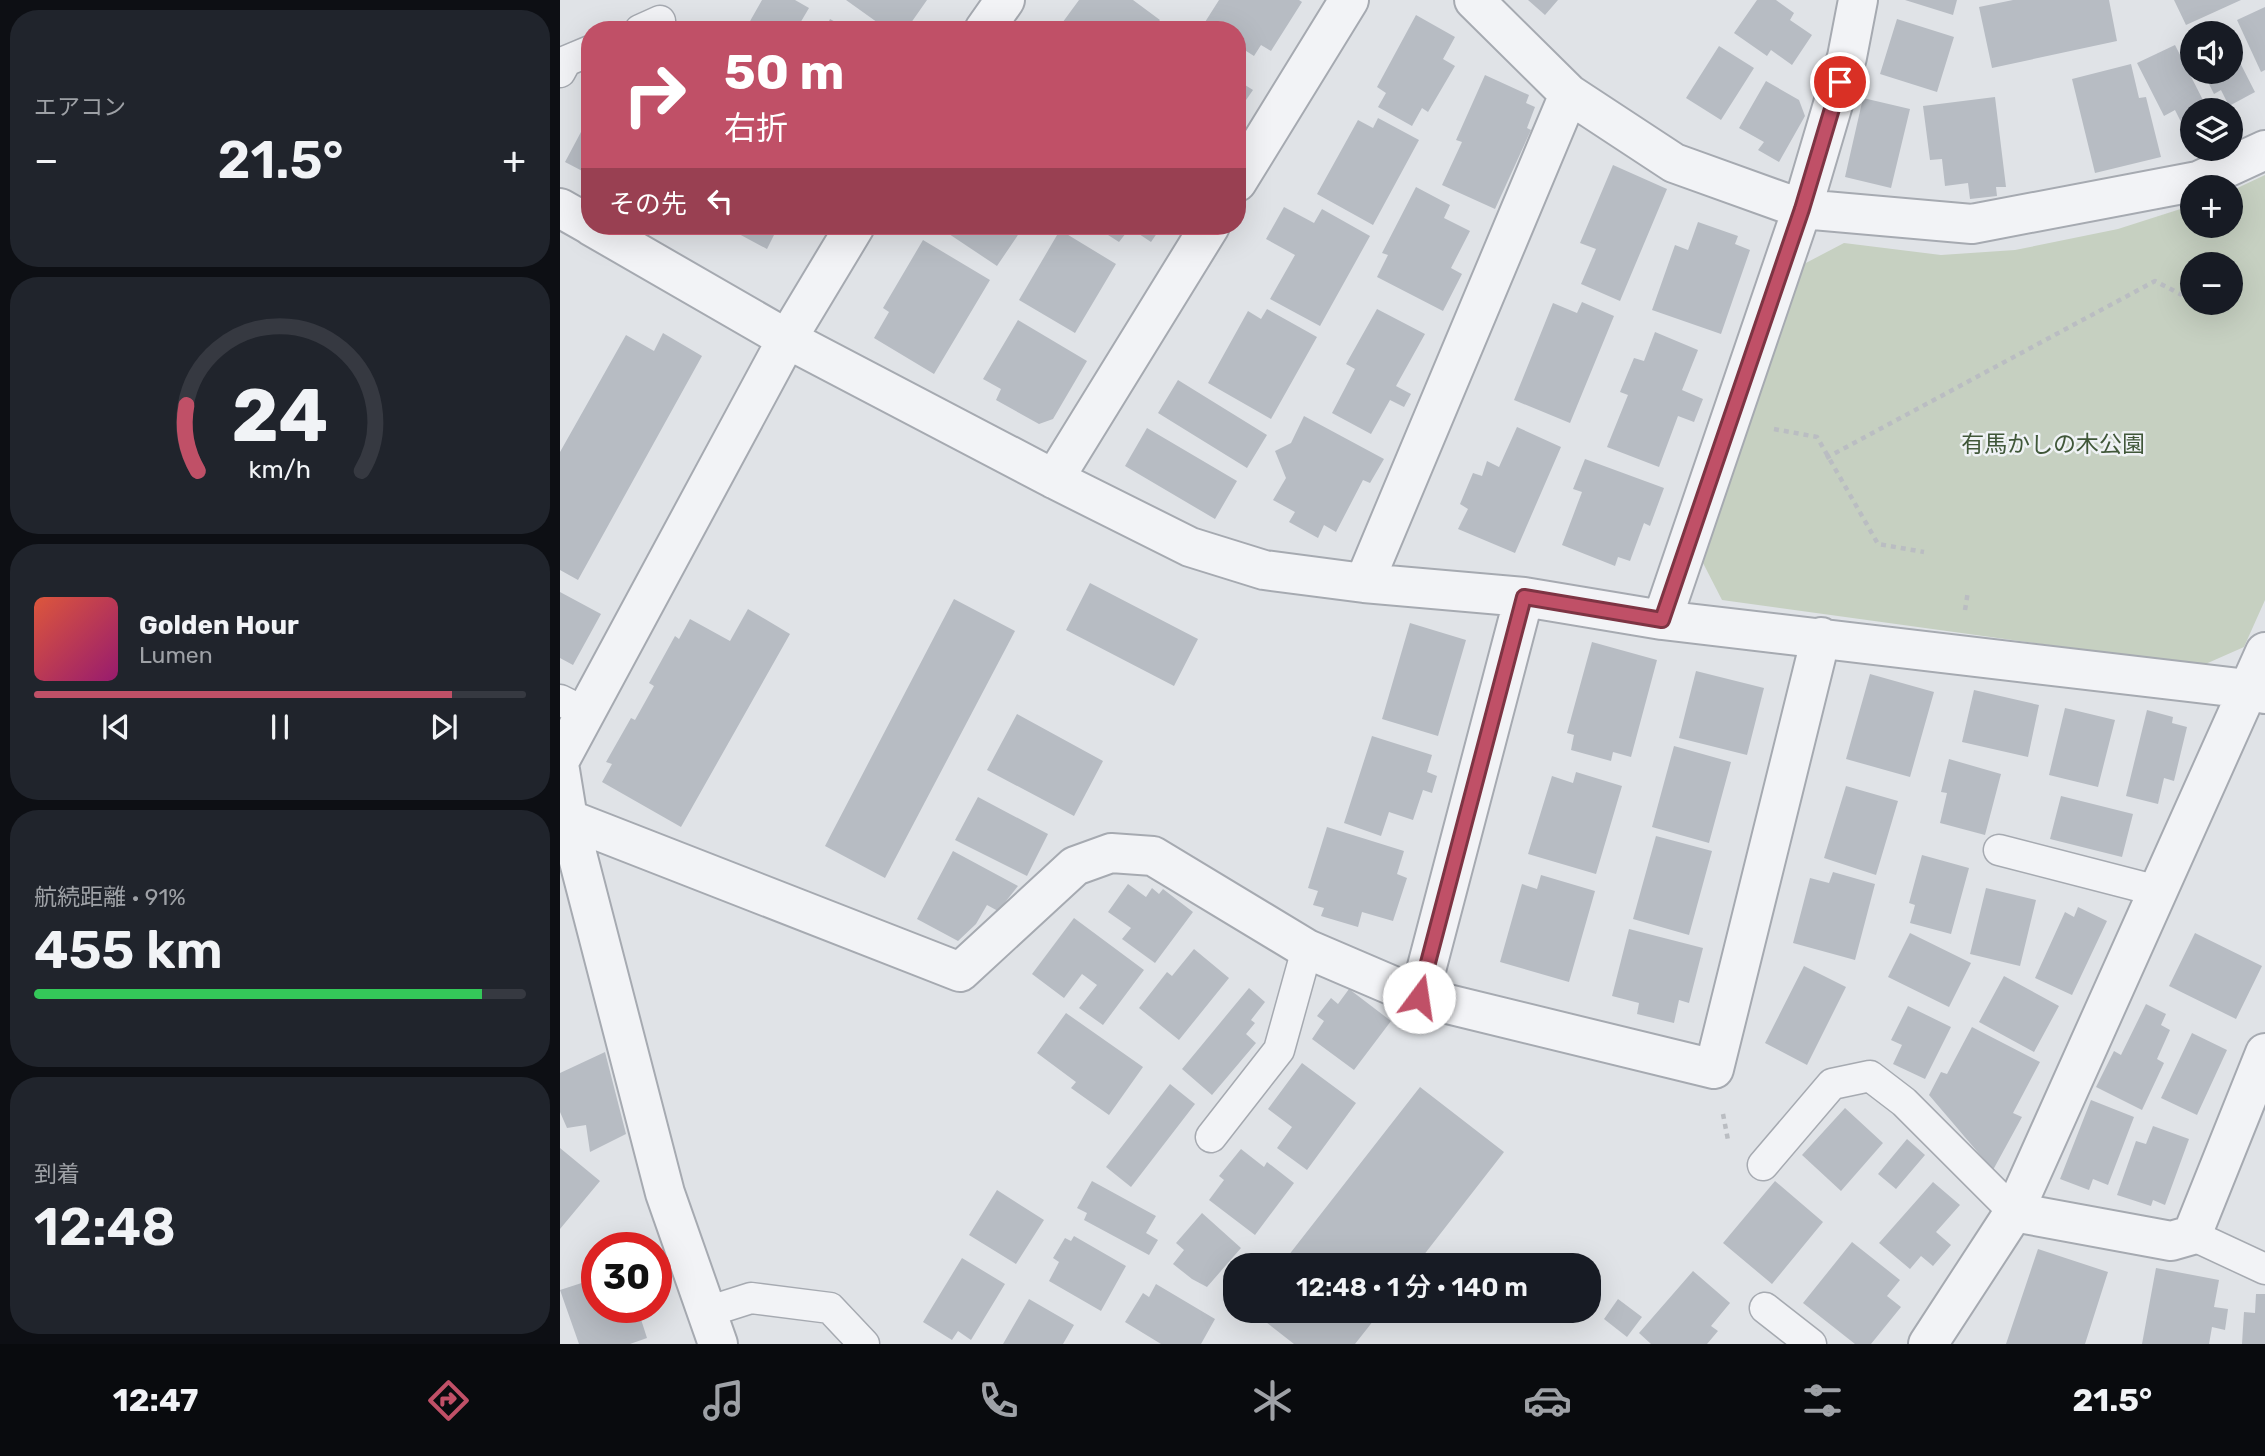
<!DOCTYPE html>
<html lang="ja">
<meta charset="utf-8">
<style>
:root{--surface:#171b24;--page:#20242c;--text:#f1f3f6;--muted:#9ea1a6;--line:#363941;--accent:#c05067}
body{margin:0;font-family:Rubik,"Noto Sans JP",sans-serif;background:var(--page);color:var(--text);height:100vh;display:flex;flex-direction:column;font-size:26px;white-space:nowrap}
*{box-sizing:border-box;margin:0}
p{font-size:23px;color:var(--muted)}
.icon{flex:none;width:38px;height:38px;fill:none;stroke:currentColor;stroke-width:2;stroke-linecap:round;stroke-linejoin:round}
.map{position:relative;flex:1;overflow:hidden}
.panel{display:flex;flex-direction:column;gap:10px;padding:10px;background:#0d0f14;width:560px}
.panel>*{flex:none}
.guide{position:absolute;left:21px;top:21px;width:665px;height:214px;border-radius:28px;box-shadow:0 7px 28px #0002;background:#c05067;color:#fff;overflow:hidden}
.tools{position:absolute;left:1620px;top:21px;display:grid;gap:14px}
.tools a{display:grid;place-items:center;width:63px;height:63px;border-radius:50%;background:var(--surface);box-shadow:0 7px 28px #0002;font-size:35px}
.speed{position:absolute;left:21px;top:1232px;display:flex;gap:14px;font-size:35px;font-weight:700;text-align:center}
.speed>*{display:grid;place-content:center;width:91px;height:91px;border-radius:50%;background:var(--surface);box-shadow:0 7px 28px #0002;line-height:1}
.speed .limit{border:10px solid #d22;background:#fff;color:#111}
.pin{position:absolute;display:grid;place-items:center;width:60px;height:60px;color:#fff;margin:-30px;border:4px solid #fff;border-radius:50%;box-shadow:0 2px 7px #0007}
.me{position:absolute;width:77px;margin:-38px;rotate:14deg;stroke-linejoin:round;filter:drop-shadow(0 0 5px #0008)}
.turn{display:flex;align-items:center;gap:24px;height:147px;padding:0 28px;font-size:32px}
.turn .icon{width:91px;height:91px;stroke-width:2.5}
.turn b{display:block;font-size:49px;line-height:60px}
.then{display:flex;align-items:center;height:66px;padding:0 28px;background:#0003;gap:14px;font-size:26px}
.big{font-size:52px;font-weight:600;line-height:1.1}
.panel .widget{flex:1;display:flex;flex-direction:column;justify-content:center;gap:10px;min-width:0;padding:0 24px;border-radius:28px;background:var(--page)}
.panel .dial{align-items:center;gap:0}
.dial svg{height:182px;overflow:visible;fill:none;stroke:var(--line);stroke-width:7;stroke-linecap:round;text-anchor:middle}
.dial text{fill:var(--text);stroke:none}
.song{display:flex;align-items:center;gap:21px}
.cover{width:84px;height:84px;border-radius:10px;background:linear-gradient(135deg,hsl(10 70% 55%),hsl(320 70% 35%))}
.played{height:7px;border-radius:4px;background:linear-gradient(90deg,var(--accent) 85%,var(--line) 85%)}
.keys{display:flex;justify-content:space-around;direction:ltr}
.heat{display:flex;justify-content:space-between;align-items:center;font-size:38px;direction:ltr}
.charge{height:10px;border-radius:5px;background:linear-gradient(90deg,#34c759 91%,var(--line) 0)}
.trip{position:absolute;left:663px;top:1253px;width:378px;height:70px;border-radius:28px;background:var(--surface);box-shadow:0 7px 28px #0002;font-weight:600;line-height:70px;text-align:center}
.menu{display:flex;height:112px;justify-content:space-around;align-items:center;background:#090b0e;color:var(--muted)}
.menu .icon{width:49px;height:49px}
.menu .current{color:var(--accent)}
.menu b{font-size:32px;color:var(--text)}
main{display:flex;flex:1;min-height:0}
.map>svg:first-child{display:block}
</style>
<main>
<section class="panel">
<div class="widget"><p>エアコン</p>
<div class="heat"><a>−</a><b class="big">21.5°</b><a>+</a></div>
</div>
<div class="widget dial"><svg viewBox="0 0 100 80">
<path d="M14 69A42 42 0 1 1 86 69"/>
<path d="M14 69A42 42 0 0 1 9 40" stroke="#c05067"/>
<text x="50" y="56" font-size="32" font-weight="700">24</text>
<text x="50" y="72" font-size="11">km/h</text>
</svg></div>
<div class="widget">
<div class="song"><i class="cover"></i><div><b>Golden Hour</b><p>Lumen</p></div></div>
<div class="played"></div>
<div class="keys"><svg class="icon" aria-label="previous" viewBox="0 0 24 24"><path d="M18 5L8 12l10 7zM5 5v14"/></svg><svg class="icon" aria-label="pause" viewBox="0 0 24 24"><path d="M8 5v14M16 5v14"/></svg><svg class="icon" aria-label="next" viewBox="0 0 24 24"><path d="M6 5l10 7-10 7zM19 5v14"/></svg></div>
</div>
<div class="widget"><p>航続距離 · 91%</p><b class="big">455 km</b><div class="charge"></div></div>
<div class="widget"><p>到着</p><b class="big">12:48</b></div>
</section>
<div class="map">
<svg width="1705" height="1344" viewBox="0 0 1705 1344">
<rect width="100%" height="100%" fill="#e0e3e7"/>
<path fill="#c6d0c1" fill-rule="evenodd" d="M 1705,175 L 1705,600 L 1684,647 L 1641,666 L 1162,600 L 1143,563 L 1242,265 L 1284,243 L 1381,255 L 1455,250 L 1558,229 L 1633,205 L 1633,226 L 1671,226 L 1671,191 ZM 1633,264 L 1671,264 L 1671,303 L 1633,303 Z"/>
<path fill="#b7bcc3" d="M 202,0 L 235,0 L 249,8 L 236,30 L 185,30 Z
M 286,0 L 367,0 L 346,30 L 328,30 Z
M 519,0 L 573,0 L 600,20 L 592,30 L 497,30 Z
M 659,0 L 739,0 L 742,2 L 711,51 L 701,45 L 694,56 L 683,49 L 677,58 L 677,30 L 640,30 Z
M 968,0 L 998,0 L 985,15 Z
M 1197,0 L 1216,0 L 1234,13 L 1230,20 L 1252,35 L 1232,65 L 1211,50 L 1207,56 L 1174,33 Z
M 1345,0 L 1397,0 L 1393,15 Z
M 1453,0 L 1549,0 L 1557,41 L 1432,68 L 1419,7 Z
M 1614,0 L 1681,0 L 1626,25 Z
M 1705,7 L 1705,70 L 1701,72 L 1677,20 Z
M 856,15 L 895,37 L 883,59 L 895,66 L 868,112 L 862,108 L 852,126 L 818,107 L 826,93 L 817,87 Z
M 270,19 L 290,30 L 265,30 Z
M 1337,19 L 1394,37 L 1377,92 L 1320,74 Z
M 1661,25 L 1665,33 L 1645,33 Z
M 1615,45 L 1648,110 L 1633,110 L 1633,121 L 1623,126 L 1615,110 L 1604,116 L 1577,63 Z
M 1671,45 L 1695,92 L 1669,106 L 1661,90 L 1654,94 L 1643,72 L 1671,72 Z
M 1159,46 L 1194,68 L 1161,120 L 1126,98 Z
M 1571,64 L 1579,98 L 1586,97 L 1601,157 L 1535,173 L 1512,79 Z
M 925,75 L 969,95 L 966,103 L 975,107 L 967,128 L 971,130 L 935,209 L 882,185 L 902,142 L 896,140 Z
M 677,80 L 693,90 L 677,113 Z
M 1206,81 L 1239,100 L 1245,116 L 1219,162 L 1198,150 L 1204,142 L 1179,128 Z
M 1435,97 L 1446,187 L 1436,187 L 1437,196 L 1410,199 L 1408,183 L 1385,186 L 1382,159 L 1370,160 L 1363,106 Z
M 1303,98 L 1350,109 L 1331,188 L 1285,177 Z
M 30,115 L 30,175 L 5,162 Z
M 818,118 L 859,140 L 813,225 L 757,194 L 798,120 L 813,128 Z
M 1053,165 L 1107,189 L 1060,301 L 1021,284 L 1036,249 L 1020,243 Z
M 856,187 L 890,205 L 884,218 L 910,231 L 891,268 L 902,274 L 883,311 L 817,277 L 828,255 L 822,253 Z
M 724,207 L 754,223 L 762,209 L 810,236 L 760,326 L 710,299 L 735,255 L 706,239 Z
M 1138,222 L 1178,236 L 1175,244 L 1190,250 L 1161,334 L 1092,310 L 1115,245 L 1128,250 Z
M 164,226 L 235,226 L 230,234 L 218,227 L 207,249 Z
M 377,226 L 464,226 L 437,266 Z
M 534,226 L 602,226 L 591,242 L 570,228 L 559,242 Z
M 500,230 L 556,264 L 515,333 L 459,300 Z
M 363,240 L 430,280 L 374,374 L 314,338 L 329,312 L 323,308 Z
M 1022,302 L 1054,316 L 1010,423 L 954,400 L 993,303 L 1017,313 Z
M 707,309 L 757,337 L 711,419 L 648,383 L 688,311 L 701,319 Z
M 817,309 L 865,334 L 836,386 L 851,394 L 844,407 L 830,400 L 811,434 L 772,413 L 795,369 L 786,364 Z
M 458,320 L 527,361 L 493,419 L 479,424 L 436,400 L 441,389 L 423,379 Z
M 1095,332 L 1138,350 L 1122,390 L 1143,399 L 1134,422 L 1118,416 L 1099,467 L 1047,447 L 1068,395 L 1060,392 L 1074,358 L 1084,361 Z
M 103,333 L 142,356 L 18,580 L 0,570 L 0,452 L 66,335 L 94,351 Z
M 618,380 L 707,435 L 687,468 L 598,413 Z
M 744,416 L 824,459 L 810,483 L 803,480 L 776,532 L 764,525 L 758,538 L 729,522 L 735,512 L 713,500 L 726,478 L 715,451 L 731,443 Z
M 957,427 L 1001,447 L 955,553 L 898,529 L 908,509 L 900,504 L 913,473 L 922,476 L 927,461 L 939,467 Z
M 587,428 L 677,481 L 655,519 L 565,466 Z
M 1025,459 L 1104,488 L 1090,526 L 1084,523 L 1070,561 L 1058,557 L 1055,566 L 1002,545 L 1022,492 L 1013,489 Z
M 530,583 L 638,639 L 614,686 L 506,630 Z
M 0,592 L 41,614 L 13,665 L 0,658 Z
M 394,599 L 455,631 L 325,878 L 265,846 Z
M 188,609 L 230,634 L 121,827 L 42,782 L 52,764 L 46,762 L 71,718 L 75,720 L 94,686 L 89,683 L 115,636 L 119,639 L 130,619 L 170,641 Z
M 850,623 L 906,640 L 878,736 L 822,719 Z
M 1032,642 L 1097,660 L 1071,757 L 1053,752 L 1051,761 L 1011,750 L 1014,735 L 1007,733 Z
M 1136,671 L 1204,688 L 1187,755 L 1119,738 Z
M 1310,674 L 1374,692 L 1350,777 L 1286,759 Z
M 1414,690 L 1479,705 L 1468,757 L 1402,742 Z
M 1505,708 L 1555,720 L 1538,787 L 1489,775 Z
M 1587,710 L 1613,717 L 1612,723 L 1627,727 L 1614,781 L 1604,778 L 1598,804 L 1566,796 Z
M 457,714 L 543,761 L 514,816 L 427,770 Z
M 812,736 L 872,755 L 867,772 L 877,776 L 872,793 L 863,790 L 853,820 L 829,812 L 821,836 L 784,823 Z
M 1114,746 L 1171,762 L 1149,843 L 1092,827 Z
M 1389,759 L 1441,774 L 1425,835 L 1380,823 L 1387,793 L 1381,792 Z
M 1016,772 L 1062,786 L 1036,874 L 968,854 L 992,776 L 1013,783 Z
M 1286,786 L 1338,801 L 1316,875 L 1264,858 Z
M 1501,796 L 1573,814 L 1562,857 L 1490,839 Z
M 418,797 L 488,834 L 467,876 L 395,840 Z
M 767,827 L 844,851 L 837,874 L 847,878 L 833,921 L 802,912 L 798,927 L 761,916 L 764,908 L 753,905 L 758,891 L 748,888 Z
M 1096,836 L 1152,851 L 1129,935 L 1073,919 Z
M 393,851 L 458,886 L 438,911 L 427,905 L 416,924 L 398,941 L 357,919 Z
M 1362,855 L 1409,868 L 1391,934 L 1350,923 L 1355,905 L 1349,903 Z
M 1273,872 L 1315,884 L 1295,960 L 1233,943 L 1250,878 L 1269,883 Z
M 981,875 L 1035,891 L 1009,982 L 940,962 L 962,884 L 977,889 Z
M 568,884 L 586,897 L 592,888 L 599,894 L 603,889 L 633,912 L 595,963 L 562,939 L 571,928 L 548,912 Z
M 1426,888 L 1476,900 L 1460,966 L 1410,954 Z
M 1518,907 L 1547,921 L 1512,995 L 1475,978 L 1505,912 L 1514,917 Z
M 514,918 L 584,970 L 543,1025 L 519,1008 L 537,985 L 522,974 L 504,998 L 472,974 Z
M 1069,929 L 1143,948 L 1129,1003 L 1119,1000 L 1114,1023 L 1077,1014 L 1079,1003 L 1052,996 Z
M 1350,933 L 1411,963 L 1389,1007 L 1328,977 Z
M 1635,933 L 1702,966 L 1676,1019 L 1609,986 Z
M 634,949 L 669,978 L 619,1040 L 579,1008 L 607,972 L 612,976 Z
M 1244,966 L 1286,987 L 1247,1065 L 1205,1043 Z
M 1444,976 L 1499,1006 L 1474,1052 L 1419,1022 Z
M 689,988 L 705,1002 L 691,1020 L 695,1023 L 686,1034 L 696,1043 L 652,1095 L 622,1069 Z
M 789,989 L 831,1021 L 794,1070 L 752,1039 L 764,1021 L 757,1016 L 771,998 L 778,1004 Z
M 1586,1004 L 1606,1014 L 1601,1025 L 1610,1030 L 1597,1059 L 1604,1063 L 1582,1110 L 1536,1087 L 1554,1051 L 1561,1055 Z
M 1348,1006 L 1391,1027 L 1365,1079 L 1333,1064 L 1342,1045 L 1331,1040 Z
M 506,1013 L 583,1067 L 549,1115 L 511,1088 L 516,1082 L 477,1053 Z
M 1412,1027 L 1480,1062 L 1453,1113 L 1462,1117 L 1433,1170 L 1369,1095 L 1381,1072 L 1387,1074 Z
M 1632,1033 L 1667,1050 L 1637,1115 L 1601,1098 Z
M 45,1052 L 66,1134 L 30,1152 L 26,1125 L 7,1128 L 0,1112 L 0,1073 Z
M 742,1063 L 796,1103 L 747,1170 L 717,1148 L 732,1127 L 708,1109 Z
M 610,1084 L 635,1104 L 571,1187 L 546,1167 Z
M 860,1087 L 944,1152 L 856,1265 L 721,1265 Z
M 1531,1100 L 1574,1117 L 1548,1185 L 1533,1179 L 1529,1190 L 1500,1179 Z
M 1285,1108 L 1323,1143 L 1281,1191 L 1242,1155 Z
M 1593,1126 L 1629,1139 L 1605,1205 L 1593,1200 L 1591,1206 L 1557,1195 L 1576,1141 L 1586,1144 Z
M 1347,1139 L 1365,1155 L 1336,1189 L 1318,1174 Z
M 0,1148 L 40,1181 L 0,1229 Z
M 681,1149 L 704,1167 L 707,1162 L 734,1183 L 695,1235 L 649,1200 L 664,1180 L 659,1176 Z
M 532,1181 L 596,1216 L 586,1233 L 598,1240 L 589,1255 L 524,1220 L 527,1213 L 517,1208 Z
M 1215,1181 L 1263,1222 L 1212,1284 L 1163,1243 Z
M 1373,1182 L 1400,1205 L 1376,1232 L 1391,1245 L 1373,1266 L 1361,1256 L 1350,1269 L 1319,1243 Z
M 437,1190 L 484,1220 L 456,1264 L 409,1235 Z
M 642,1213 L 681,1248 L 647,1287 L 632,1279 L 613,1264 L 624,1250 L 616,1243 Z
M 514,1236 L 566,1266 L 541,1311 L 489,1281 L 499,1262 L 493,1258 L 505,1238 L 511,1241 Z
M 1292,1242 L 1340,1280 L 1327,1296 L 1341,1307 L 1311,1344 L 1295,1344 L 1243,1303 Z
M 1478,1249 L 1548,1272 L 1525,1344 L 1446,1344 Z
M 402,1258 L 445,1284 L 411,1340 L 398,1331 L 392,1340 L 363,1322 Z
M 1596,1268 L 1659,1280 L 1654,1307 L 1668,1309 L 1665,1330 L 1652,1327 L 1649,1344 L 1582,1344 Z
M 1133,1271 L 1170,1303 L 1151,1326 L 1158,1331 L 1147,1344 L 1091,1344 L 1079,1333 Z
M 37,1278 L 37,1307 L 77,1307 L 87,1338 L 70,1344 L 19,1344 L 0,1290 Z
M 596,1284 L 655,1319 L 641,1344 L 601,1344 L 565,1322 L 583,1293 L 589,1297 Z
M 1696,1294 L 1705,1294 L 1705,1344 L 1682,1344 L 1684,1312 L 1695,1313 Z
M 469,1299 L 514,1325 L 503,1344 L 443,1344 Z
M 1058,1299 L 1082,1317 L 1067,1337 L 1044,1319 Z
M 692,1311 L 821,1311 L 795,1344 L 734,1344 Z"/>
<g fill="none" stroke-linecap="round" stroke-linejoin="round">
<defs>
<path id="lane" d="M 80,30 L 100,21
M 0,72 L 6,61 L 30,51
M 0,700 L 26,713
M 1439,850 L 1598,891
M 651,1137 L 719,1050 L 747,949
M 1203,1165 L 1272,1084 L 1310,1076 L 1344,1102 L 1454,1212
M 1632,1235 L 1705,1269
M 1205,1308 L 1251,1344
M 147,1312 L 191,1298 L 270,1308 L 304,1344"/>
<path id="street" d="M 914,0 L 1009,94 L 1114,163 L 1242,209 L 1412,224 L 1638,181 L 1705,150
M 424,30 L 445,0
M 677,182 L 789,0
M 0,208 L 30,225
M 31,226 L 227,339 L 494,479 L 630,547 L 704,570 L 804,583 L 964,597 L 1102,620 L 1688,689 L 1705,694
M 494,479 L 650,226
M 804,583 L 1009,94
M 964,597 L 859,997 L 1154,1069 L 1261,637
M 1102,620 L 1242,209 L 1287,57 L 1298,0
M 0,760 L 227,339 L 295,226
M 0,770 L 8,819 L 105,1193 L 158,1344
M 8,819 L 400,972 L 515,866 L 551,853 L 593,856 L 747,949 L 859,997
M 1454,1212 L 1611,1241 L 1632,1235 L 1705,1053
M 1368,1344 L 1454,1212 L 1705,652"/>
</defs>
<use href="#lane" stroke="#a6aab1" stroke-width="33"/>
<use href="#street" stroke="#a6aab1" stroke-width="42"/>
<path stroke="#babdc2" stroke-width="4.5" stroke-dasharray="5 5" stroke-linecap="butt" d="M 1214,429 L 1257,437 L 1318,544 L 1364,552
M 1266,458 L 1595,281 L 1622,295
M 1405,610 L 1408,591
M 1163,1114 L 1168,1140"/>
<use href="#lane" stroke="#f2f3f6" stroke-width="30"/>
<use href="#street" stroke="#f2f3f6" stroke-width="38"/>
</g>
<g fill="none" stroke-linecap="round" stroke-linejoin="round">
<defs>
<path id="route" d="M 859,997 L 964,597 L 1102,620 L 1242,209 L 1280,82"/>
</defs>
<use href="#route" stroke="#7d3443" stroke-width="18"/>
<use href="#route" stroke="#c05067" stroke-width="12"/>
</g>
<g text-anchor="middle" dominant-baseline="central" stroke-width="5" stroke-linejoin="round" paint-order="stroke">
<g font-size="23" fill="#405739" stroke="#eff2f5">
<text x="1493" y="444">有馬かしの木公園</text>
</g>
</g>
</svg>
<div class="tools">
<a><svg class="icon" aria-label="sound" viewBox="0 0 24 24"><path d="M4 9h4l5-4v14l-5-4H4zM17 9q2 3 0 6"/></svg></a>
<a><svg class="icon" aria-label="layers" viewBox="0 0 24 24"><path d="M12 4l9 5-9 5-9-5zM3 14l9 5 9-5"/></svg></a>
<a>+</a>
<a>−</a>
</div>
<div class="speed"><div class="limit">30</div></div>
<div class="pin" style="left:1280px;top:82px;background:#d93025"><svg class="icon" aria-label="arrive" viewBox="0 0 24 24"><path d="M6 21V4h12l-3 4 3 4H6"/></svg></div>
<svg class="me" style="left:859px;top:997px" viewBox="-20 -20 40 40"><circle r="19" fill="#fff"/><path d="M0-13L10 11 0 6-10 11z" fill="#c05067"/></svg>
<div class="trip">12:48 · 1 分 · 140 m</div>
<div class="guide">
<div class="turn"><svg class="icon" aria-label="right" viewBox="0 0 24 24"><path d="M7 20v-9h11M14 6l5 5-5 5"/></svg><div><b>50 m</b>右折</div></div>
<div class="then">その先<svg class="icon" aria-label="left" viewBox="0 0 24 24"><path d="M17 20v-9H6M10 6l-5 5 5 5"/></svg></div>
</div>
</div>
</main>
<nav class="menu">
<b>12:47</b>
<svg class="icon current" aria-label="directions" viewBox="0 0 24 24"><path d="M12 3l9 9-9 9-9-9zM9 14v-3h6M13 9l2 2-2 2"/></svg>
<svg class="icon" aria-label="music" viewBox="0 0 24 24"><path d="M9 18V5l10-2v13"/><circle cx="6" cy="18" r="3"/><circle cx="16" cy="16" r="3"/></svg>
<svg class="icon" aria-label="phone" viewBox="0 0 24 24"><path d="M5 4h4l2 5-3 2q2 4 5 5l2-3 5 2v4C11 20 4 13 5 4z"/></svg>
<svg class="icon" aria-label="climate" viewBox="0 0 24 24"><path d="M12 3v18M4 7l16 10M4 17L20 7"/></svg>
<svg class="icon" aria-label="car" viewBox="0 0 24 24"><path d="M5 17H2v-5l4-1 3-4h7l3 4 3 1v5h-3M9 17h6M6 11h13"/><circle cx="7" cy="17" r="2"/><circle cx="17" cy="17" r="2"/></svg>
<svg class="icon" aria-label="filters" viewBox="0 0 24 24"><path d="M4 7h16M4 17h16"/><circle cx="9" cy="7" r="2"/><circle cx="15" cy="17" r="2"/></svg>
<b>21.5°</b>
</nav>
